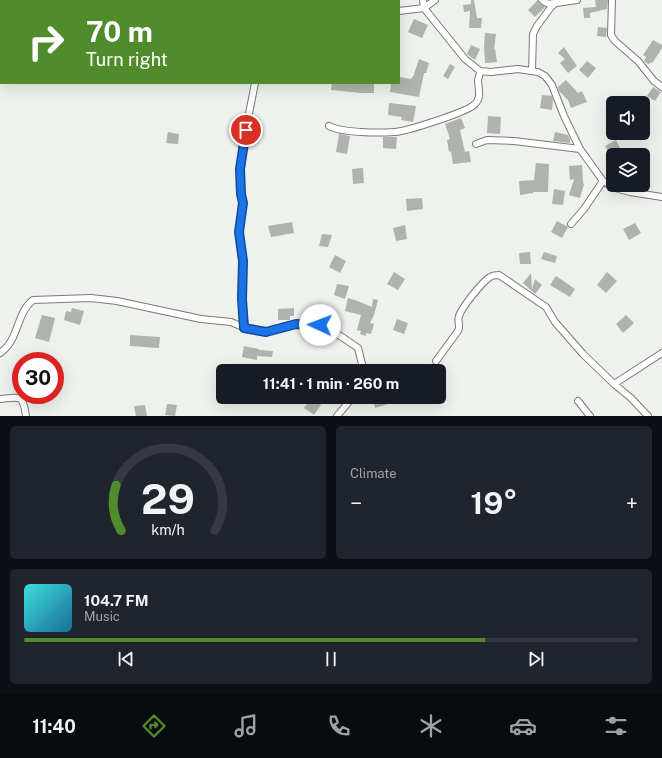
<!DOCTYPE html>
<meta charset="utf-8">
<style>
:root{--surface:#171b24;--page:#20242c;--text:#f1f3f6;--muted:#9ea1a6;--line:#363941;--accent:#508c2b}
body{margin:0;font-family:"Public Sans",sans-serif;background:var(--page);color:var(--text);height:100vh;display:flex;flex-direction:column;font-size:15px;white-space:nowrap}
*{box-sizing:border-box;margin:0}
p{font-size:13px;color:var(--muted)}
.icon{flex:none;width:22px;height:22px;fill:none;stroke:currentColor;stroke-width:2;stroke-linecap:round;stroke-linejoin:round}
.map{position:relative;height:416px;overflow:hidden}
.side{display:flex;flex-direction:column;gap:10px;padding:10px;background:#0d0f14;flex:1}
.side>*{flex:none}
.guide{position:absolute;left:0px;top:0px;width:400px;height:84px;box-shadow:0 4px 16px #0002;background:#508c2b;color:#fff;overflow:hidden}
.controls{position:absolute;left:606px;top:96px;display:grid;gap:8px}
.controls a{display:grid;place-items:center;width:44px;height:44px;border-radius:6px;background:var(--surface);box-shadow:0 4px 16px #0002;font-size:20px}
.speed{position:absolute;left:12px;top:352px;display:flex;gap:8px;font-size:20px;font-weight:700;text-align:center}
.speed>*{display:grid;place-content:center;width:52px;height:52px;border-radius:50%;background:var(--surface);box-shadow:0 4px 16px #0002;line-height:1}
.speed .limit{border:6px solid #d22;background:#fff;color:#111}
.pin{position:absolute;display:grid;place-items:center;width:34px;height:34px;color:#fff;margin:-17px;border:2px solid #fff;border-radius:50%;box-shadow:0 1px 4px #0007}
.me{position:absolute;width:44px;margin:-22px;rotate:272deg;stroke-linejoin:round;filter:drop-shadow(0 0 3px #0008)}
.turn{display:flex;align-items:center;gap:14px;height:84px;padding:0 20px;font-size:18px}
.turn .icon{width:52px;height:52px;stroke-width:2.5}
.turn b{display:block;font-size:28px;line-height:34px}
.big{font-size:30px;font-weight:700;line-height:1.1}
.side .card{flex:1;display:flex;flex-direction:column;justify-content:center;gap:6px;min-width:0;padding:0 14px;border-radius:6px;background:var(--page)}
.side .dial{align-items:center;gap:0}
.dial svg{height:104px;overflow:visible;fill:none;stroke:var(--line);stroke-width:7;stroke-linecap:round;text-anchor:middle}
.dial text{fill:var(--text);stroke:none}
.song{display:flex;align-items:center;gap:12px}
.cover{width:48px;height:48px;border-radius:6px;background:linear-gradient(135deg,hsl(180 70% 55%),hsl(200 70% 35%))}
.played{height:4px;border-radius:2px;background:linear-gradient(90deg,var(--accent) 75%,var(--line) 75%)}
.keys{display:flex;justify-content:space-around;direction:ltr}
.heat{display:flex;justify-content:space-between;align-items:center;font-size:22px;direction:ltr}
.side .tiles{flex:1;display:grid;gap:10px;grid-template-columns:1fr 1fr}
.card:last-child{grid-column:span 2}
.trip{position:absolute;left:216px;top:364px;width:230px;height:40px;border-radius:6px;background:var(--surface);box-shadow:0 4px 16px #0002;font-weight:700;line-height:40px;text-align:center}
.menu{display:flex;height:64px;justify-content:space-around;align-items:center;background:#090b0e;color:var(--muted)}
.menu .icon{width:28px;height:28px}
.menu .selected{color:var(--accent)}
.menu b{font-size:18px;color:var(--text)}
.map>svg:first-child{display:block}
</style>
<div class="map">
<svg width="662" height="416" viewBox="0 0 662 416">
<rect width="100%" height="100%" fill="#eef1ec"/>
<path fill="#afb2ad" d="M 471,0 L 474,0 L 477,18 L 482,18 L 481,28 L 469,28 L 470,11 L 464,12 L 463,5 L 471,4 Z
M 538,0 L 539,3 L 545,7 L 535,17 L 528,10 Z
M 595,0 L 608,0 L 607,9 L 590,13 L 590,18 L 584,18 L 583,8 L 596,7 Z
M 414,19 L 428,25 L 422,38 L 408,32 Z
M 598,27 L 607,28 L 606,37 L 597,36 Z
M 485,33 L 496,34 L 494,49 L 495,49 L 497,62 L 485,63 L 484,46 Z
M 653,40 L 662,45 L 662,48 L 653,62 L 648,64 L 644,61 L 646,57 L 643,55 Z
M 471,45 L 480,49 L 475,60 L 467,54 Z
M 564,47 L 577,66 L 568,73 L 560,63 L 565,59 L 558,53 Z
M 419,59 L 429,63 L 426,73 L 424,73 L 419,97 L 390,92 L 391,83 L 399,83 L 399,77 L 411,79 L 412,77 L 413,77 Z
M 587,61 L 596,68 L 588,78 L 579,70 Z
M 450,64 L 455,67 L 448,79 L 443,76 Z
M 566,80 L 578,93 L 582,91 L 587,102 L 571,108 L 568,100 L 559,91 L 558,87 Z
M 332,83 L 374,83 L 374,93 L 361,93 L 331,90 Z
M 653,87 L 661,92 L 655,101 L 647,96 Z
M 542,95 L 552,96 L 553,100 L 552,110 L 540,108 Z
M 389,103 L 416,106 L 413,122 L 401,120 L 402,117 L 388,115 Z
M 488,116 L 501,117 L 500,134 L 487,133 Z
M 461,118 L 465,128 L 460,130 L 465,152 L 469,151 L 471,162 L 453,164 L 451,151 L 449,152 L 447,140 L 450,139 L 445,124 Z
M 168,132 L 179,134 L 178,144 L 166,143 Z
M 555,132 L 568,135 L 570,139 L 570,143 L 553,141 Z
M 339,134 L 350,136 L 347,154 L 336,152 Z
M 383,137 L 397,137 L 396,149 L 383,148 Z
M 616,140 L 622,152 L 617,155 L 610,155 L 605,146 Z
M 536,163 L 549,164 L 548,192 L 533,192 L 533,193 L 520,195 L 519,181 L 534,180 Z
M 582,165 L 583,183 L 584,184 L 580,198 L 569,195 L 574,179 L 570,180 L 569,166 Z
M 363,168 L 364,183 L 353,184 L 352,169 Z
M 554,189 L 565,191 L 563,205 L 552,204 Z
M 422,198 L 423,209 L 407,211 L 406,199 Z
M 557,221 L 568,227 L 562,238 L 551,232 Z
M 292,222 L 294,233 L 271,237 L 268,226 Z
M 635,223 L 641,233 L 629,240 L 623,229 Z
M 405,225 L 407,239 L 396,241 L 393,228 Z
M 322,234 L 332,235 L 328,247 L 319,246 Z
M 530,252 L 531,264 L 520,264 L 519,253 Z
M 544,252 L 557,256 L 555,263 L 541,259 Z
M 335,255 L 346,261 L 340,273 L 329,267 Z
M 394,272 L 405,279 L 398,290 L 387,284 Z
M 607,272 L 617,281 L 606,293 L 597,285 Z
M 531,273 L 532,289 L 535,279 L 542,285 L 535,294 L 523,283 Z
M 556,276 L 575,289 L 570,297 L 550,285 Z
M 337,284 L 349,286 L 345,299 L 334,295 Z
M 348,298 L 358,301 L 372,307 L 373,299 L 378,300 L 374,315 L 370,323 L 374,324 L 371,334 L 366,333 L 366,336 L 360,334 L 361,331 L 357,330 L 361,315 L 345,311 Z
M 72,308 L 84,311 L 80,325 L 64,320 L 66,311 L 71,312 Z
M 294,308 L 294,316 L 290,316 L 290,320 L 278,320 L 278,309 Z
M 42,315 L 55,318 L 49,342 L 35,338 Z
M 626,315 L 634,323 L 623,333 L 616,324 Z
M 397,319 L 408,323 L 404,334 L 393,330 Z
M 130,335 L 160,337 L 159,348 L 130,346 Z
M 244,346 L 259,349 L 259,350 L 273,351 L 272,357 L 257,356 L 257,360 L 242,357 Z
M 372,397 L 387,397 L 388,404 L 375,408 Z
M 311,398 L 321,405 L 314,415 L 304,408 Z
M 167,404 L 177,405 L 175,416 L 165,415 Z
M 145,405 L 147,416 L 136,416 L 134,406 Z"/>
<g fill="none" stroke-linecap="round" stroke-linejoin="round">
<defs>
<path id="minor" d="M 423,0 L 424,8 L 465,59 L 480,71
M 542,0 C 546,4 549,4 555,3
M 612,0 L 611,35 L 615,41 L 638,61 L 654,81 L 662,87
M 399,11 L 424,8 L 435,0
M 532,71 L 533,34 L 537,26 L 551,7 L 556,3 L 577,0
M 329,126 C 342,133 380,133 395,132 C 407,131 468,112 475,104 C 482,97 478,88 478,80 C 479,77 480,74 480,71 L 491,72 L 518,69 L 538,72 L 545,76 L 552,85 L 564,116 L 580,149 L 603,181 L 615,188 L 630,192 L 662,197
M 476,144 L 487,140 L 514,141 L 580,149
M 571,224 L 584,209 L 603,181
M 245,328 L 242,299 L 243,261 L 239,232 L 243,203 L 241,194 L 240,169 L 244,139 L 255,83
M 0,353 C 19,341 16,313 33,300 L 91,298 L 117,301 L 201,319 L 231,322 L 245,328 L 265,332 L 296,324 L 320,325 L 342,337 L 358,348 L 362,364 L 361,371
M 436,361 L 458,331 C 461,326 457,321 459,316 C 462,307 482,282 490,277 C 493,275 495,275 499,275 L 546,307 L 555,322 L 583,354 L 614,384 L 631,398 L 648,416
M 614,384 L 662,353
M 0,399 C 20,397 23,394 26,416
M 578,401 L 590,416
M 337,416 L 353,397"/>
</defs>
<use href="#minor" stroke="#777a76" stroke-width="8"/>
<use href="#minor" stroke="#fff" stroke-width="6"/>
</g>
<g fill="none" stroke-linecap="round" stroke-linejoin="round">
<defs>
<path id="route" d="M 246,130 L 240,169 L 241,194 L 243,203 L 239,232 L 243,261 L 242,299 L 244,328 L 266,332 L 296,324 L 320,325"/>
</defs>
<use href="#route" stroke="#114b97" stroke-width="10"/>
<use href="#route" stroke="#1a73e8" stroke-width="7"/>
</g>
</svg>
<div class="controls">
<a><svg class="icon" aria-label="sound" viewBox="0 0 24 24"><path d="M4 9h4l5-4v14l-5-4H4zM17 9q2 3 0 6"/></svg></a>
<a><svg class="icon" aria-label="layers" viewBox="0 0 24 24"><path d="M12 4l9 5-9 5-9-5zM3 14l9 5 9-5"/></svg></a>
</div>
<div class="speed"><div class="limit">30</div></div>
<div class="pin" style="left:246px;top:130px;background:#d93025"><svg class="icon" aria-label="arrive" viewBox="0 0 24 24"><path d="M6 21V4h12l-3 4 3 4H6"/></svg></div>
<svg class="me" style="left:320px;top:325px" viewBox="-20 -20 40 40"><circle r="19" fill="#fff"/><path d="M0-13L10 11 0 6-10 11z" fill="#1a73e8"/></svg>
<div class="trip">11:41 · 1 min · 260 m</div>
<div class="guide">
<div class="turn"><svg class="icon" aria-label="right" viewBox="0 0 24 24"><path d="M7 20v-9h11M14 6l5 5-5 5"/></svg><div><b>70 m</b>Turn right</div></div>
</div>
</div>
<section class="side">
<div class="tiles">
<div class="card dial"><svg viewBox="0 0 100 80">
<path d="M14 69A42 42 0 1 1 86 69"/>
<path d="M14 69A42 42 0 0 1 10 34" stroke="#508c2b"/>
<text x="50" y="56" font-size="32" font-weight="700">29</text>
<text x="50" y="72" font-size="11">km/h</text>
</svg></div>
<div class="card"><p>Climate</p>
<div class="heat"><a>−</a><b class="big">19°</b><a>+</a></div>
</div>
<div class="card">
<div class="song"><i class="cover"></i><div><b>104.7 FM</b><p>Music</p></div></div>
<div class="played"></div>
<div class="keys"><svg class="icon" aria-label="previous" viewBox="0 0 24 24"><path d="M18 5L8 12l10 7zM5 5v14"/></svg><svg class="icon" aria-label="pause" viewBox="0 0 24 24"><path d="M8 5v14M16 5v14"/></svg><svg class="icon" aria-label="next" viewBox="0 0 24 24"><path d="M6 5l10 7-10 7zM19 5v14"/></svg></div>
</div>
</div>
</section>
<nav class="menu">
<b>11:40</b>
<svg class="icon selected" aria-label="directions" viewBox="0 0 24 24"><path d="M12 3l9 9-9 9-9-9zM9 14v-3h6M13 9l2 2-2 2"/></svg>
<svg class="icon" aria-label="music" viewBox="0 0 24 24"><path d="M9 18V5l10-2v13"/><circle cx="6" cy="18" r="3"/><circle cx="16" cy="16" r="3"/></svg>
<svg class="icon" aria-label="phone" viewBox="0 0 24 24"><path d="M5 4h4l2 5-3 2q2 4 5 5l2-3 5 2v4C11 20 4 13 5 4z"/></svg>
<svg class="icon" aria-label="climate" viewBox="0 0 24 24"><path d="M12 3v18M4 7l16 10M4 17L20 7"/></svg>
<svg class="icon" aria-label="car" viewBox="0 0 24 24"><path d="M5 17H2v-5l4-1 3-4h7l3 4 3 1v5h-3M9 17h6M6 11h13"/><circle cx="7" cy="17" r="2"/><circle cx="17" cy="17" r="2"/></svg>
<svg class="icon" aria-label="filters" viewBox="0 0 24 24"><path d="M4 7h16M4 17h16"/><circle cx="9" cy="7" r="2"/><circle cx="15" cy="17" r="2"/></svg>
</nav>
